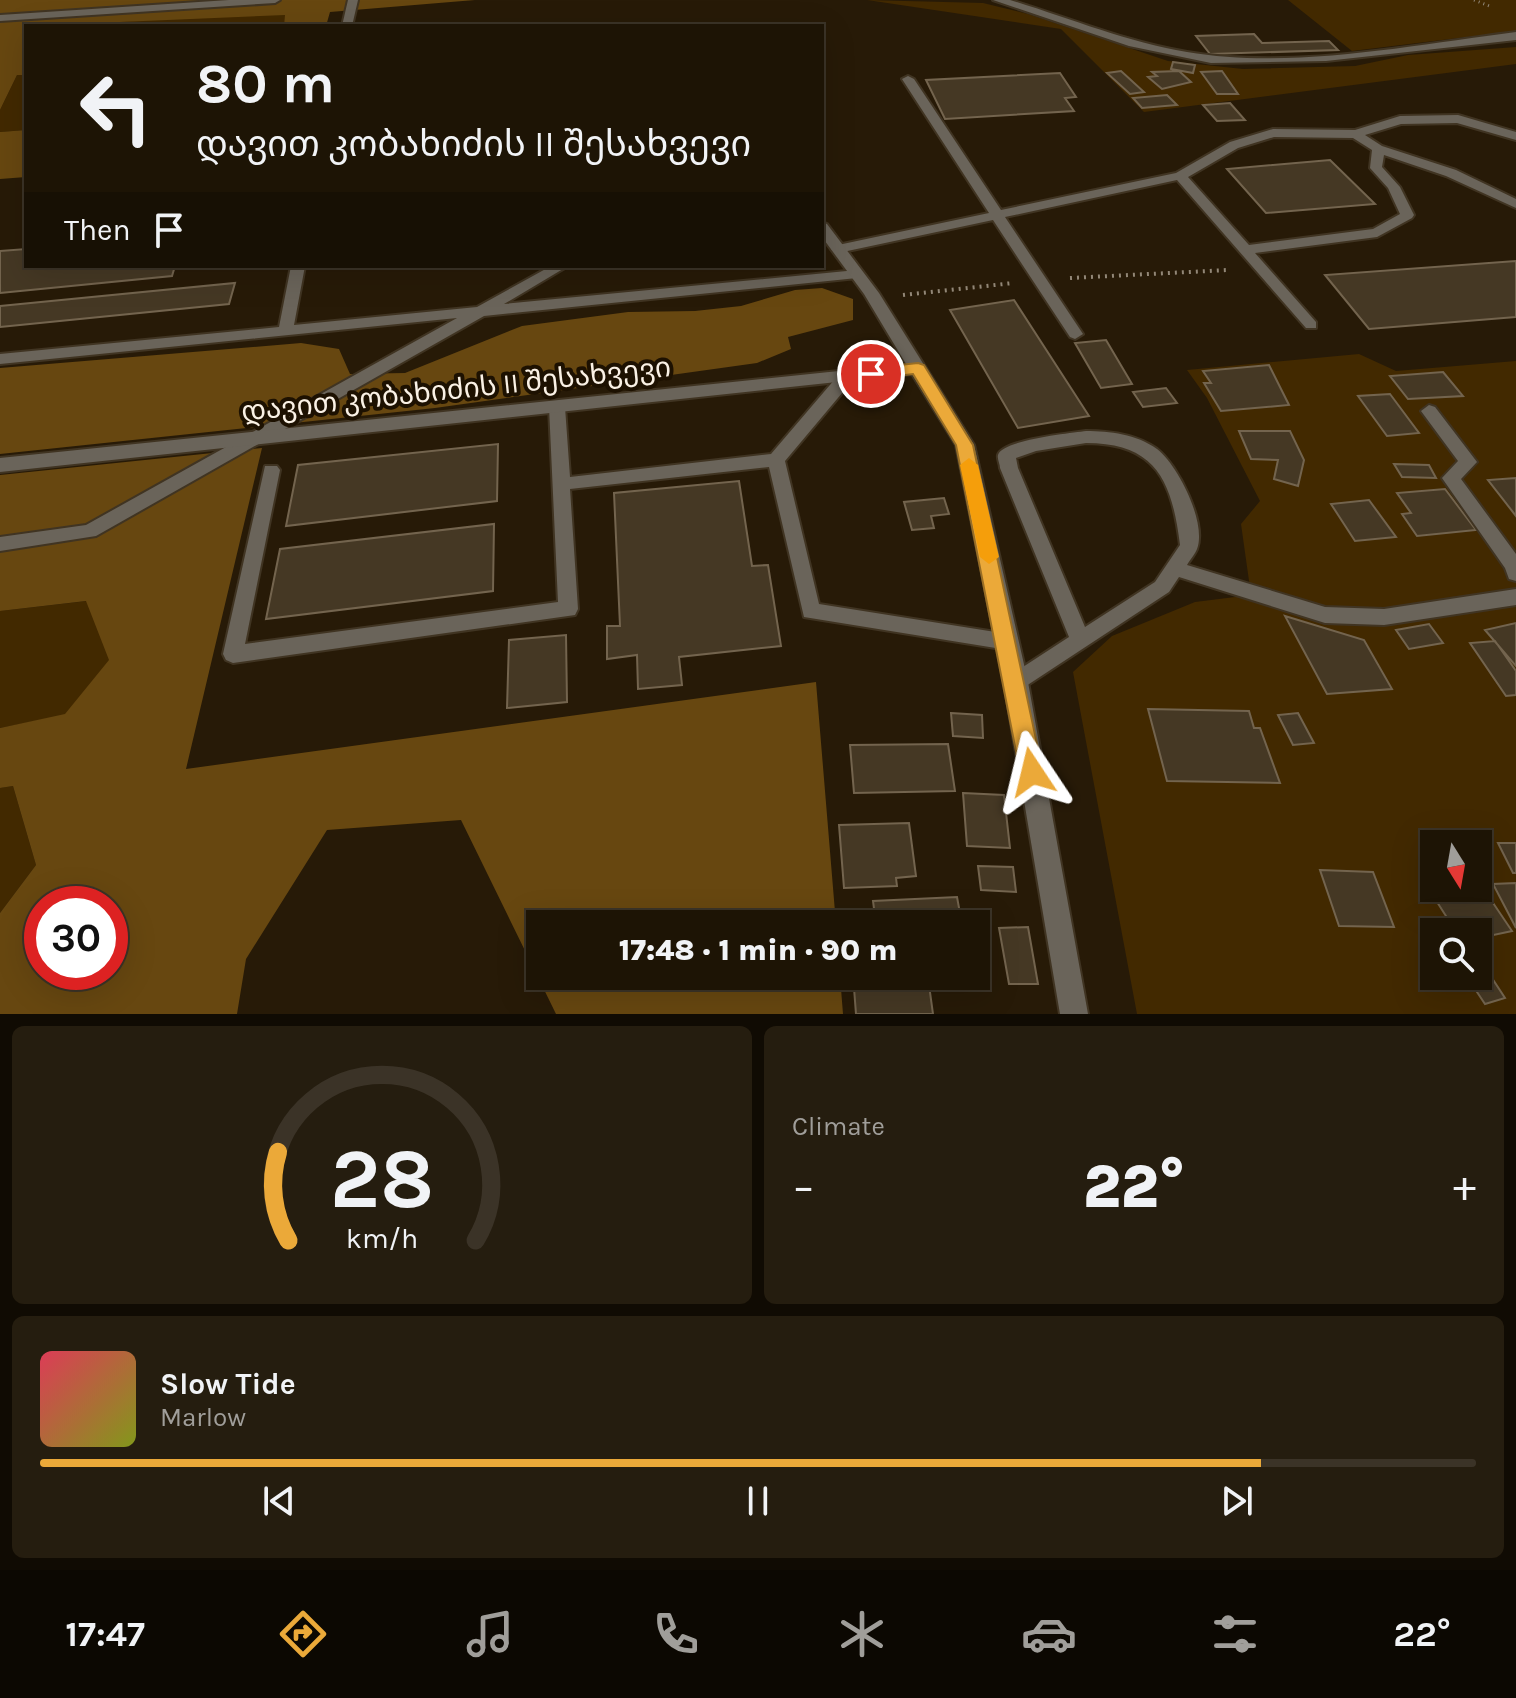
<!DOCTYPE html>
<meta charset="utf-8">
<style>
:root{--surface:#1d1405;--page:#251d0f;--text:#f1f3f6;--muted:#a09e9a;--line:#3b3327;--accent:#eba939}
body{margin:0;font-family:Karla,"Noto Sans Georgian",sans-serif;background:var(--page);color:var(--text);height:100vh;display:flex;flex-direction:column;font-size:30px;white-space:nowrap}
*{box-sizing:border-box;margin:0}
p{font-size:26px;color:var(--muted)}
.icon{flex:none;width:44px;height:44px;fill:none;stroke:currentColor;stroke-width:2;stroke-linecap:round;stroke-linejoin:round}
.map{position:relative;height:1014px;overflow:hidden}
.panel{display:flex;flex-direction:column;gap:12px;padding:12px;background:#100b03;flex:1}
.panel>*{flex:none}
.guide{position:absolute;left:24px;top:24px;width:800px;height:244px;border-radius:0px;box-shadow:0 8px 32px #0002,0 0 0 2px var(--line);background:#1d1405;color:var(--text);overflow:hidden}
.needle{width:52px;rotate:169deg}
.buttons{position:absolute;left:1420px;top:830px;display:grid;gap:16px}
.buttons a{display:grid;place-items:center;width:72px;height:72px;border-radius:0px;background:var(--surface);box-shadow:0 8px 32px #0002,0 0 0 2px var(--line);font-size:40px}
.speed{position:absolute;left:24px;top:886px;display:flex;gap:16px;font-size:40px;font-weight:700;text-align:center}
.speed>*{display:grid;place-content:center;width:104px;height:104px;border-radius:50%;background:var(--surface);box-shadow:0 8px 32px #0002,0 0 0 2px var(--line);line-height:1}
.speed .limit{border:12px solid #d22;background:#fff;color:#111}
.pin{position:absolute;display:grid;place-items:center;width:68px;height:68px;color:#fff;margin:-34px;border:4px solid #fff;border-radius:50%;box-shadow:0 2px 8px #0007}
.me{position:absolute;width:88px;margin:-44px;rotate:350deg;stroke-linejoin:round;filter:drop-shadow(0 0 6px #0008)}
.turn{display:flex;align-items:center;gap:28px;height:168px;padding:0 40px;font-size:36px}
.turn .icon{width:104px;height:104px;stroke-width:2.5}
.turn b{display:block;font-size:56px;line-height:68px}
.then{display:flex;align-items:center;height:76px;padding:0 40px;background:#0003;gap:16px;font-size:30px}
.big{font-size:60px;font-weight:800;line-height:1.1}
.panel .card{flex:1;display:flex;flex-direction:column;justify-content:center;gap:12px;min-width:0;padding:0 28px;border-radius:12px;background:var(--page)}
.panel .dial{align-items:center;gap:0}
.dial svg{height:208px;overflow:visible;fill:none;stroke:var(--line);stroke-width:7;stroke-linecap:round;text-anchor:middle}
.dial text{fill:var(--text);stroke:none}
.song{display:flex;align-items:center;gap:24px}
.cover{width:96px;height:96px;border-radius:12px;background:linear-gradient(135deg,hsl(350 70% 55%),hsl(70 70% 35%))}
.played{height:8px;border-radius:4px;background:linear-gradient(90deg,var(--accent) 85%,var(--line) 85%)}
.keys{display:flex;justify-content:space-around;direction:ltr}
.heat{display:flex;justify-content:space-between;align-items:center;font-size:44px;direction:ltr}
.panel .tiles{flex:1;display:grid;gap:12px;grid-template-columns:1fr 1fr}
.card:last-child{grid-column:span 2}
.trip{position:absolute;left:526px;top:910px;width:464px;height:80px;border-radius:0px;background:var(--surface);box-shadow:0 8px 32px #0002,0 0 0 2px var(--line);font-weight:800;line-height:80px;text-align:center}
.tabs{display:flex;height:128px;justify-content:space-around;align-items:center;background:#0c0802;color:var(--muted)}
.tabs .icon{width:56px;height:56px}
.tabs .selected{color:var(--accent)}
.tabs b{font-size:36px;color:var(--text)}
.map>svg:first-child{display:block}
</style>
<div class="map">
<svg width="1516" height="1014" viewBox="0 0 1516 1014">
<rect width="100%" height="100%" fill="#271a07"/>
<path fill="#422900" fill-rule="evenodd" d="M 867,0 L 983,3 L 1028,14 L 1168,61 L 1243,69 L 1355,66 L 1408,55 L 1516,47 L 1516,64 L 1144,112 L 1061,29 Z
M 1288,0 L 1516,0 L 1516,31 L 1352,51 Z
M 237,15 L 286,15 L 284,26 L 47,26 Z
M 17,75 L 26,75 L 26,130 L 0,132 L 0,110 Z
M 1359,354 L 1396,371 L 1516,361 L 1516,1014 L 1137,1014 L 1073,672 L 1112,636 L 1195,602 L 1251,595 L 1241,524 L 1260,501 L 1207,398 L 1187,370 ZM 1434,844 L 1478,844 L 1478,888 L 1434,888 ZM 1434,932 L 1478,932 L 1478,976 L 1434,976 Z
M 87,601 L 110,660 L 65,715 L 0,728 L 0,611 Z
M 13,786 L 36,865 L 0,913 L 0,788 Z"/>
<path fill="#674710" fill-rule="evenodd" d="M 0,0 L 475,0 L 330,12 L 326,26 L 284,26 L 285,15 L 26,26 L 26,75 L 17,75 L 0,110 Z
M 26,130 L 26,177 L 0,179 L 0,132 Z
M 822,288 L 853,299 L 853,320 L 788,337 L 791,349 L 757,363 L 435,408 L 0,454 L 0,368 L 301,343 L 339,349 L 350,374 L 405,373 L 522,326 L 628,312 L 695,311 L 741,306 L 795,290 Z
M 262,448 L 186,769 L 816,682 L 836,924 L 540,924 L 540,976 L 840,976 L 843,1014 L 556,1014 L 461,820 L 327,830 L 246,959 L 237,1014 L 0,1014 L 0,913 L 36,865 L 13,786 L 0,788 L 0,728 L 65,714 L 109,660 L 86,601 L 0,611 L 0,475 ZM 42,904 L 110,904 L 110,972 L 42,972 Z"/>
<path fill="#453824" stroke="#73644e" stroke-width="2" d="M 1254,34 L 1262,43 L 1329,41 L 1338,50 L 1210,54 L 1196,36 Z
M 1173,62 L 1195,65 L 1193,73 L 1171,69 Z
M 1121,71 L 1144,92 L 1130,94 L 1107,73 Z
M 1179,71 L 1191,82 L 1162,89 L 1148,77 L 1157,76 L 1152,72 Z
M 1222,71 L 1238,94 L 1217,94 L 1201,72 Z
M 1060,73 L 1076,97 L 1065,98 L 1074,111 L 945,119 L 926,80 Z
M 1167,95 L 1177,105 L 1142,108 L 1133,98 Z
M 1230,103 L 1245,120 L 1217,121 L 1203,105 Z
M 1330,160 L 1375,204 L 1266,213 L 1227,169 Z
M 26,249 L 26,266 L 175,266 L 172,276 L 0,293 L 0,251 Z
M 1516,261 L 1516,317 L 1369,329 L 1325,275 Z
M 235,283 L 229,304 L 0,327 L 0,306 Z
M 1014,300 L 1089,416 L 1018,428 L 950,310 Z
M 1106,340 L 1132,384 L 1101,388 L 1075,343 Z
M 1269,365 L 1289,405 L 1221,411 L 1204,383 L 1211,383 L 1203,371 Z
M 1443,372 L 1463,396 L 1408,399 L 1390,376 Z
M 1166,388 L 1177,403 L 1143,407 L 1133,392 Z
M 1390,394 L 1419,433 L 1387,436 L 1358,396 Z
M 1239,431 L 1290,431 L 1304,460 L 1298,486 L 1274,479 L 1278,460 L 1251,459 Z
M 498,444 L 497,501 L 286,526 L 298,465 Z
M 1394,464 L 1429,465 L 1436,478 L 1402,477 Z
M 1516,478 L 1516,516 L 1488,480 Z
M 739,481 L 752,566 L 768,565 L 781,646 L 679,657 L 682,685 L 638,689 L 637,655 L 607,659 L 607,626 L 620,626 L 614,493 Z
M 1445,489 L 1476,530 L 1417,536 L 1402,514 L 1411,513 L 1397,493 Z
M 944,498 L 949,514 L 931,516 L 934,528 L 912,530 L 904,502 Z
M 1369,500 L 1396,537 L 1355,541 L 1331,504 Z
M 494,524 L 493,591 L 266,619 L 280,549 Z
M 1285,616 L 1364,640 L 1392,689 L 1327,694 Z
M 1516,623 L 1516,666 L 1485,630 Z
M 1429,624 L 1443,643 L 1409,649 L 1396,630 Z
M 566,635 L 567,702 L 507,708 L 509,640 Z
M 1495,641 L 1516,671 L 1516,695 L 1506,696 L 1470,643 Z
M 1148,709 L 1249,711 L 1254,728 L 1260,728 L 1280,783 L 1167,781 Z
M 951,713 L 982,715 L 983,738 L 953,736 Z
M 1298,713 L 1314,743 L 1293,745 L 1278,715 Z
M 948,744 L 955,791 L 854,793 L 850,745 Z
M 963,793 L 1004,795 L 1010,848 L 967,846 Z
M 909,823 L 916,876 L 896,878 L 897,886 L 844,888 L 839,825 Z
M 1498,843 L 1516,843 L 1516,873 L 1513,873 Z
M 978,866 L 1013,867 L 1016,892 L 981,890 Z
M 1320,870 L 1373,872 L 1394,927 L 1339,926 Z
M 1516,883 L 1516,928 L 1493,884 Z
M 1485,891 L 1512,931 L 1489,936 L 1481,924 L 1455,930 L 1437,902 Z
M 957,897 L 962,924 L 876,924 L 873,901 Z
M 1028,927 L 1038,984 L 1009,984 L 999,928 Z
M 1488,972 L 1505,998 L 1485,1004 L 1467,977 Z
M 929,985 L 933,1014 L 856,1014 L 854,988 Z"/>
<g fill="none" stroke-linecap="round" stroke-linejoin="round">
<defs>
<path id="service" d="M 229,0 L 280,0 L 275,3 L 0,21 L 0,15 Z
M 348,0 L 358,0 L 352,26 L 342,26 Z
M 908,76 L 914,79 L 1001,210 L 1176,173 L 1230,142 L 1273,129 L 1355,130 L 1400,116 L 1458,115 L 1516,132 L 1516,140 L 1457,123 L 1401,124 L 1365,135 L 1382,146 L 1456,170 L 1516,199 L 1516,208 L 1446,176 L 1384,155 L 1382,167 L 1400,187 L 1414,215 L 1412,218 L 1377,237 L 1255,253 L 1316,322 L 1316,328 L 1306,328 L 1177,180 L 1005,217 L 1083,334 L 1075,339 L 1070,337 L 993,220 L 838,253 L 831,249 L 838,245 L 989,213 L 902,79 ZM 1274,137 L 1353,138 L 1372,150 L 1370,168 L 1388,188 L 1400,214 L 1373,229 L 1249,245 L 1188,177 L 1238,148 Z
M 291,266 L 305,266 L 294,325 L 477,307 L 551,266 L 568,266 L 504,304 L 857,270 L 864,274 L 857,278 L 484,316 L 96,536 L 0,551 L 0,537 L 86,525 L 457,318 L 0,364 L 0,354 L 279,327 Z
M 847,371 L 855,376 L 853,380 L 785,461 L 819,604 L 1008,634 L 1015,636 L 1018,642 L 1015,648 L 1008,650 L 804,617 L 769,467 L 570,489 L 578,609 L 575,615 L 233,663 L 226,660 L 223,654 L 265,466 L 277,466 L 280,470 L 245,644 L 558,602 L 549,407 L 551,403 L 563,403 L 565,407 L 570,477 L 771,454 L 841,372 Z
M 1429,405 L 1435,407 L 1477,462 L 1461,479 L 1516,554 L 1516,581 L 1509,579 L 1505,568 L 1442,478 L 1458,461 L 1421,411 Z
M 1086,431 C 1110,431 1136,434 1157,449 C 1178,465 1207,523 1197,549 C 1195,554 1190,560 1187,565 L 1325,607 L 1384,609 L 1516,589 L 1516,605 L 1384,625 L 1325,623 L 1179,577 L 1169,592 L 1023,688 L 1016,691 L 1009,688 L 1006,682 L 1009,676 L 1069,637 L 1000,468 C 1000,464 997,459 998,455 C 1002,440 1071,433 1086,431 ZM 1086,443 C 1157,443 1172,482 1180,545 L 1155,582 L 1085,627 L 1018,468 L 1016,458 L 1036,451 Z"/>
<path id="minor" d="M 993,0 L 1010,0 C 1069,18 1126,42 1187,52 C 1291,70 1412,45 1516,32 L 1516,40 L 1326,61 L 1211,63 L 1129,46 Z
M 822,222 L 827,224 L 879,293 L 974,445 L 1028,682 L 1088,1014 L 1060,1014 L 1004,682 L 956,445 L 912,374 L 0,472 L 0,458 L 906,364 L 864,294 L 822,237 Z"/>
</defs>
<use href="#service" stroke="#403422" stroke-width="4"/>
<use href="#minor" stroke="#403422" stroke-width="4"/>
<path stroke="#928777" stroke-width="3" stroke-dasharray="1 4" stroke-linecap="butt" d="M 1474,0 L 1492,7"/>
<path stroke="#928777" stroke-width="4" stroke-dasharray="2 5" stroke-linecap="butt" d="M 1070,278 L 1228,270
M 903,295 L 1013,283"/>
<use href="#service" fill="#6a645a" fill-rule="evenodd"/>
<use href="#minor" fill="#6a645a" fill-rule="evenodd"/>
</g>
<path fill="#eba939" stroke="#996e25" stroke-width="2" d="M 918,363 L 924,365 L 973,445 L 1043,772 L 1040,779 L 1032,782 L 1024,779 L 1020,772 L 956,445 L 913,374 L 871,379 L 863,374 L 871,368 Z"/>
<path fill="#f59e0b" d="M 969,458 L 978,465 L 999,557 L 989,564 L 980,557 L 960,465 Z"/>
<g text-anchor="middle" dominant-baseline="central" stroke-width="8" stroke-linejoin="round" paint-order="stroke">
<g font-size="28" fill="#faf1e5" stroke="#1d1101">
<text transform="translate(456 389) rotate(-6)">დავით კობახიძის II შესახვევი</text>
</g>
</g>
</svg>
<div class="buttons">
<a><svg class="needle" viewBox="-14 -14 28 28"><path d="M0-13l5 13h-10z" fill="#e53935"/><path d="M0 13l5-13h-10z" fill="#a09e9a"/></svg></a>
<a><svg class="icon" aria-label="search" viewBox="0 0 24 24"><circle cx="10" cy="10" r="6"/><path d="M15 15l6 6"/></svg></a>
</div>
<div class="speed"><div class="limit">30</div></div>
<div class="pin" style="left:871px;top:374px;background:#d93025"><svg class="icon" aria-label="arrive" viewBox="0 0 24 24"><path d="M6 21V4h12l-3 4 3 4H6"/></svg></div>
<svg class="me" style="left:1032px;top:772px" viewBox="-20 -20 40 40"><path d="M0-17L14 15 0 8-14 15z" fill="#eba939" stroke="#fff" stroke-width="4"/></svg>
<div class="trip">17:48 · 1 min · 90 m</div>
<div class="guide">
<div class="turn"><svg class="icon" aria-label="left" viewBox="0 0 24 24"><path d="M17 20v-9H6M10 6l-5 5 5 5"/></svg><div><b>80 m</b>დავით კობახიძის II შესახვევი</div></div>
<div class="then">Then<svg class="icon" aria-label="arrive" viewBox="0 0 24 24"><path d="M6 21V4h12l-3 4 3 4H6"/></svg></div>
</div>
</div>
<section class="panel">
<div class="tiles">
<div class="card dial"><svg viewBox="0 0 100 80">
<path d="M14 69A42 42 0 1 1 86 69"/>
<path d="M14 69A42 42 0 0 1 10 35" stroke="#eba939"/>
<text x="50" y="56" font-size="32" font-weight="700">28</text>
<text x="50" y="72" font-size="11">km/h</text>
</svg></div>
<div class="card"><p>Climate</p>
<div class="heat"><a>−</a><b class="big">22°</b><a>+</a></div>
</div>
<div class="card">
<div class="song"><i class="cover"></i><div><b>Slow Tide</b><p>Marlow</p></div></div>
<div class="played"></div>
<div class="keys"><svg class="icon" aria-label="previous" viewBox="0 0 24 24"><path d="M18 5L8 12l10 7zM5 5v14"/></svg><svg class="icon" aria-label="pause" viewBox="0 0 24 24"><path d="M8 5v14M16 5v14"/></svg><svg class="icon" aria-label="next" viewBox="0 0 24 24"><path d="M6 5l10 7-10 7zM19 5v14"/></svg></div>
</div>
</div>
</section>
<nav class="tabs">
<b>17:47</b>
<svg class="icon selected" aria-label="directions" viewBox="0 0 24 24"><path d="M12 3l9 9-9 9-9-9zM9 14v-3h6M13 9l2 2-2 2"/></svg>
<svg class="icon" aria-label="music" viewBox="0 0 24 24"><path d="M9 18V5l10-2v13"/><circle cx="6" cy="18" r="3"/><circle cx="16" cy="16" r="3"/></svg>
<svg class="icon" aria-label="phone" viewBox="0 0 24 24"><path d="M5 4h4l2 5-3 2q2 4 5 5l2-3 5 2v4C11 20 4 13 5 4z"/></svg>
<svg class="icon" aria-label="climate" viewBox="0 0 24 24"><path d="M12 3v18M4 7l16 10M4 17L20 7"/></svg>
<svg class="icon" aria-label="car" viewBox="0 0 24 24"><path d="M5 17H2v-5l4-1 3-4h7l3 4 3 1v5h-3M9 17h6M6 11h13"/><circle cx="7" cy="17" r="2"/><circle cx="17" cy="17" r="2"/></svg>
<svg class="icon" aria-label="filters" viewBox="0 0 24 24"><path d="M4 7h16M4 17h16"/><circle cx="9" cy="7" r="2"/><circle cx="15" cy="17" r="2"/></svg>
<b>22°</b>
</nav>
